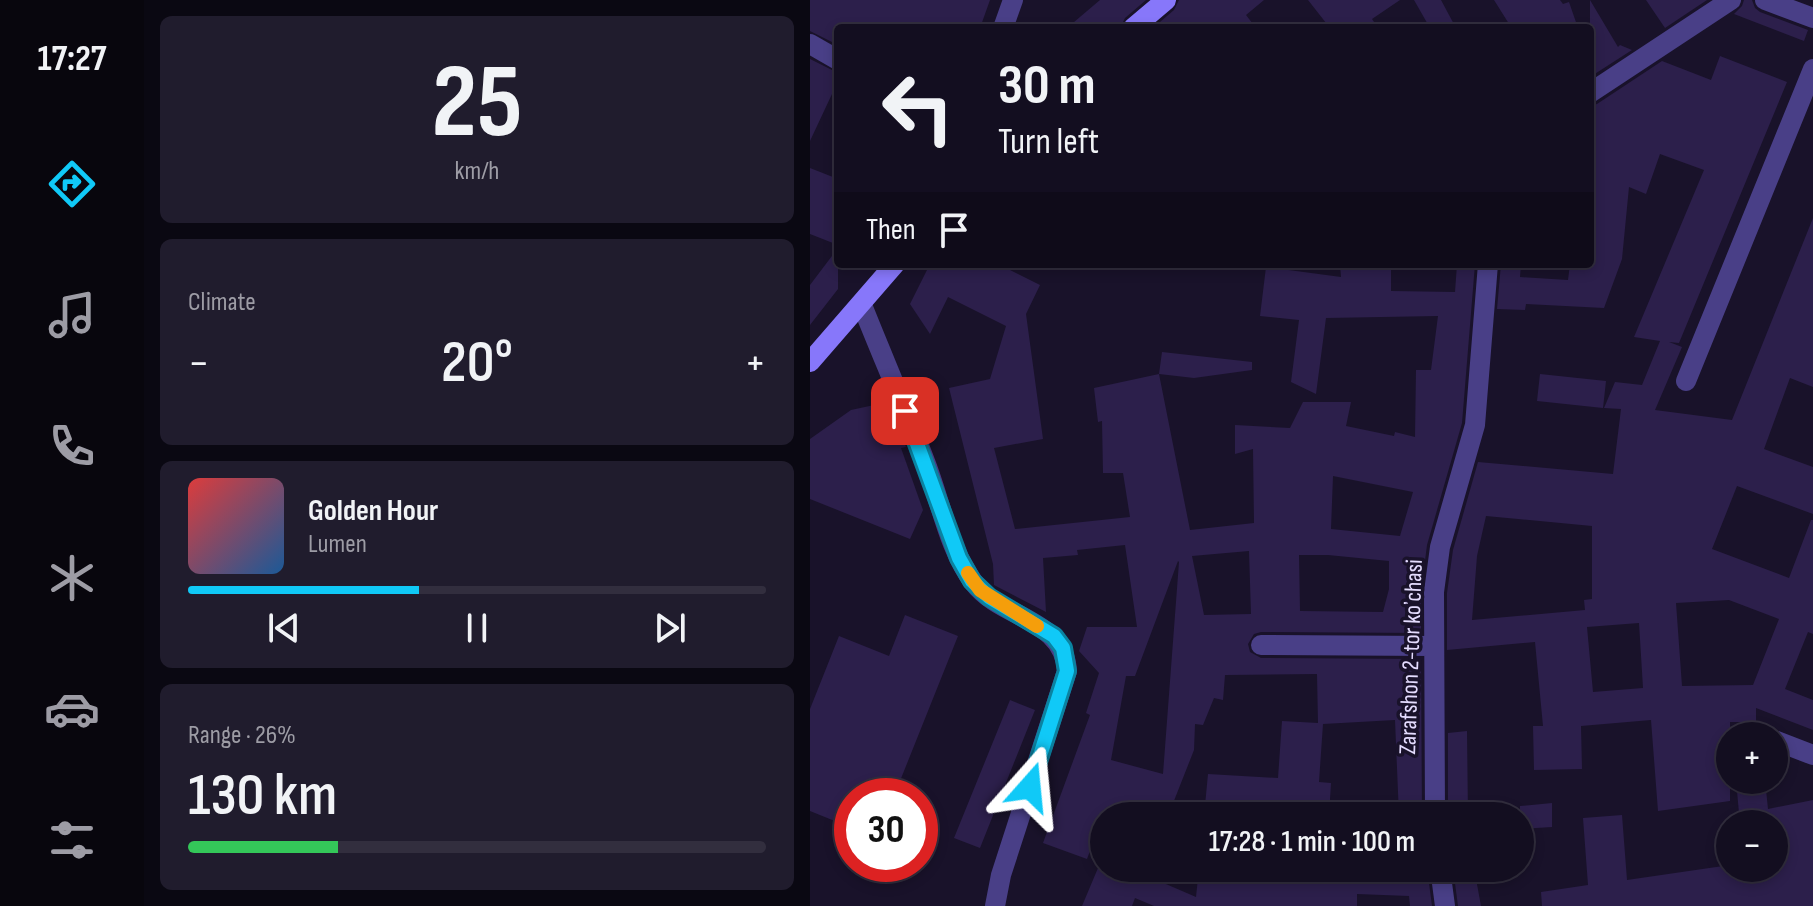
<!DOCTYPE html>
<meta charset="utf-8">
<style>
:root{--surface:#130e20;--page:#201c2d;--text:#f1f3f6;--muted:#9d9ca5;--line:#322e3e;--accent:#10c9f7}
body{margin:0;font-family:"Sofia Sans Condensed",sans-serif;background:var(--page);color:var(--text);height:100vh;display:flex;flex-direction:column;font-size:30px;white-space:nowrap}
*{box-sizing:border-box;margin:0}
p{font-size:26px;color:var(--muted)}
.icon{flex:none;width:44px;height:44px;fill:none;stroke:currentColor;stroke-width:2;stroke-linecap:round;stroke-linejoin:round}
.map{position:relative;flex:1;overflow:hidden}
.panel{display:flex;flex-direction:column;gap:16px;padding:16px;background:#0a0812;width:666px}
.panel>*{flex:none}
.top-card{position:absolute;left:24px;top:24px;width:760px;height:244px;border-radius:8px;box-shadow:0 4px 12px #0003,0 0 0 2px var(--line);background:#130e20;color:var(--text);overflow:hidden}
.controls{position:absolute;left:906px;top:722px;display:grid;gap:16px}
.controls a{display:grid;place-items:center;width:72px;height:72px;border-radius:50%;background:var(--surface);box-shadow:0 4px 12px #0003,0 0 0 2px var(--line);font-size:40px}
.speed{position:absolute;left:24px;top:778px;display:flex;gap:16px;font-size:40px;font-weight:700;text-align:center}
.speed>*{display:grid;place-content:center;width:104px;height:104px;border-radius:50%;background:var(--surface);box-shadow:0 4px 12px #0003,0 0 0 2px var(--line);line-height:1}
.speed .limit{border:12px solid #d22;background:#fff;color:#111}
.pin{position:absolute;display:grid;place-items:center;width:68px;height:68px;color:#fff;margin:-34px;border-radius:16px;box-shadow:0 4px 12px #0006}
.me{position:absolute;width:88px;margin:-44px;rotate:18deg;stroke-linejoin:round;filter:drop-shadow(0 0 6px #0008)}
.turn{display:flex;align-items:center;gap:28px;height:168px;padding:0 32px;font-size:36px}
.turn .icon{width:104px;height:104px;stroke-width:2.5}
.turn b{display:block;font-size:56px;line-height:68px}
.then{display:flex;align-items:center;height:76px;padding:0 32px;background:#0003;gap:16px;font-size:30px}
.big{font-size:60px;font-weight:600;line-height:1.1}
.panel .widget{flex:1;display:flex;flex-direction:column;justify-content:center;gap:12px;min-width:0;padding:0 28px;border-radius:12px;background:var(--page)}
.panel .dial{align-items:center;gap:0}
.dial b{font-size:104px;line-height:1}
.song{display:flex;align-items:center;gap:24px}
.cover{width:96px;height:96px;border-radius:12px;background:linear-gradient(135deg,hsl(0 70% 55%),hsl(210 70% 35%))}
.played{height:8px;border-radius:4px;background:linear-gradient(90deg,var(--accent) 40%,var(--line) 40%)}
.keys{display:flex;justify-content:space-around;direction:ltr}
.heat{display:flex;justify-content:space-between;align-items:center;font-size:44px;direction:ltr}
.charge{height:12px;border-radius:6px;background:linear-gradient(90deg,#34c759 26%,var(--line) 0)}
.trip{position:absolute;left:280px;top:802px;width:444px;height:80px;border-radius:40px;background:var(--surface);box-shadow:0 4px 12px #0003,0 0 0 2px var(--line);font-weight:600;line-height:80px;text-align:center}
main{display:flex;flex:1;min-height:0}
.menu{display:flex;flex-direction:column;width:144px;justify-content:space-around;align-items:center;background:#08060d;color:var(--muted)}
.menu .icon{width:56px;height:56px}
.menu .selected{color:var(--accent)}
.menu b{font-size:36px;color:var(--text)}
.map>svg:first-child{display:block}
</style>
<main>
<nav class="menu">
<b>17:27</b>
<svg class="icon selected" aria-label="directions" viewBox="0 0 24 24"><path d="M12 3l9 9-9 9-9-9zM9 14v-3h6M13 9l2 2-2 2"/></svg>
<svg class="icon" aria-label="music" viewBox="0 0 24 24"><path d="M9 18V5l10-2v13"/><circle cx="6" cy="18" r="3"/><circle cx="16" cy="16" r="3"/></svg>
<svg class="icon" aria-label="phone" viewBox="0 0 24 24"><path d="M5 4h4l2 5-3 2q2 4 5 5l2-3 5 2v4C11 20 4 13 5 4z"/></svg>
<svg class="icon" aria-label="climate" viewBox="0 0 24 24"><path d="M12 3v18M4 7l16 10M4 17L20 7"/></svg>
<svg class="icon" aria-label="car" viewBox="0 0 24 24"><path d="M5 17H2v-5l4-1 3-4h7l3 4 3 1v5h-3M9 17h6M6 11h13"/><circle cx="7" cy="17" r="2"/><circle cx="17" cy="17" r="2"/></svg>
<svg class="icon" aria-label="filters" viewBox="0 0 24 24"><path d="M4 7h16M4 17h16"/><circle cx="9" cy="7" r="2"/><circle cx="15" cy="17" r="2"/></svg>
</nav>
<section class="panel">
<div class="widget dial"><b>25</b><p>km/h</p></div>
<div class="widget"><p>Climate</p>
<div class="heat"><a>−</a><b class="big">20°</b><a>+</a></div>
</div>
<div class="widget">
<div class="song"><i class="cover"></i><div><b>Golden Hour</b><p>Lumen</p></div></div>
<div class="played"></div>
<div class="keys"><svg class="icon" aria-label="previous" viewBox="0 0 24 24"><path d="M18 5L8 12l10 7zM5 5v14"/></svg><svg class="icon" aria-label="pause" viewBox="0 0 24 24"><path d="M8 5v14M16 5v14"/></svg><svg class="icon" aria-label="next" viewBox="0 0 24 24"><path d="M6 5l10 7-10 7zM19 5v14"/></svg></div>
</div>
<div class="widget"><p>Range · 26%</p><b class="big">130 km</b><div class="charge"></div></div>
</section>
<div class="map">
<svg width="1003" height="906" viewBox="0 0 1003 906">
<rect width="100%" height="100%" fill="#19122a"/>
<path fill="#2c1f4b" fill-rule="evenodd" d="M 0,0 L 180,0 L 170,28 L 28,28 L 28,45 L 0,31 Z
M 290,0 L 336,0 L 315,18 L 310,28 L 257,28 Z
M 369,0 L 454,0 L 436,15 L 446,28 L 343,28 L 364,10 Z
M 498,0 L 590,0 L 562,19 L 568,28 L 520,28 Z
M 604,0 L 631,0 L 646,28 L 620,28 Z
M 684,0 L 750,0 L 753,4 L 759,2 L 768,28 L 699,28 L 701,27 Z
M 780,0 L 808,47 L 810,45 L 822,50 L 780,77 Z
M 836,0 L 897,0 L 855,28 Z
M 934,0 L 942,0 L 945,8 L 950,12 L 998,30 L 994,41 L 924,14 L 932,6 Z
M 910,56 L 977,82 L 869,343 L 859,342 L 872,347 L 845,410 L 922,420 L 1003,218 L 1003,387 L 980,378 L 954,449 L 1003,467 L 1003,514 L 927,486 L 902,549 L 979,578 L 1001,520 L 1003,520 L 1003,634 L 998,632 L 975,689 L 1003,700 L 1003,730 L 946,708 L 946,722 L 920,722 L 920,801 L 848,811 L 841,720 L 771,726 L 772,769 L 724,770 L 723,726 L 733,726 L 725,642 L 637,650 L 637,593 L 643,550 L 668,462 L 803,474 L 811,409 L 794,408 L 805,382 L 832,385 L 850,341 L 824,337 L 894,170 L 850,154 L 836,194 L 819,187 L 812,259 L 794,308 L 716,304 L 715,310 L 687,309 L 691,264 L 711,264 L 710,277 L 758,280 L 760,264 L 780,264 L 780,106 L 787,104 L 852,61 L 901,80 ZM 676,516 L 782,526 L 782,599 L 774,600 L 775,610 L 662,620 L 667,556 ZM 919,600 L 969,619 L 943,685 L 872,686 L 866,603 ZM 829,623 L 833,688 L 783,692 L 777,627 Z
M 0,59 L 28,73 L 28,97 L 22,94 L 0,141 Z
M 0,168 L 28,179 L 28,245 L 0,234 Z
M 28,248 L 28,289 L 0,325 L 0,285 Z
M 120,264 L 188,264 L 230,285 L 216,314 L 233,439 L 184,448 L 205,529 L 320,517 L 313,473 L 293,473 L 292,421 L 288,422 L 284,388 L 349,374 L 380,530 L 444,523 L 443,449 L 425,454 L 425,425 L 480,428 L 493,402 L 541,402 L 536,426 L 584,436 L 585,432 L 605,437 L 606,370 L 621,370 L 628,316 L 516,318 L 506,394 L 481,382 L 489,320 L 450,316 L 456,267 L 531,277 L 530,264 L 581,264 L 581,291 L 645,292 L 647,264 L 665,264 L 652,423 L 617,545 L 611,592 L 611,633 L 451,632 L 444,634 L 438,644 L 440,652 L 451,658 L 611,659 L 612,816 L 589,816 L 585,720 L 513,724 L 509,782 L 521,783 L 519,816 L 482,816 L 483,810 L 423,806 L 422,816 L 394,816 L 398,774 L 468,778 L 472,721 L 508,723 L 507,674 L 415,675 L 413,700 L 404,698 L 393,725 L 385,724 L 384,750 L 358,816 L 293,816 L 277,859 L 233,843 L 280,715 L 276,713 L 289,673 L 269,651 L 277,627 L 327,627 L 315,545 L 267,550 L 268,555 L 233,558 L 236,612 L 184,585 L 183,564 L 139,388 L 180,379 L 196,326 L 138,297 L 120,334 L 100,304 ZM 523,476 L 603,492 L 590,536 L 521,529 ZM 439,551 L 441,614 L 394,615 L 382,556 ZM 489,555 L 518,555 L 579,561 L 579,589 L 573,612 L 490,611 ZM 368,561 L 369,562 L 353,774 L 301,760 L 316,676 L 325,676 Z
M 352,352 L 442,362 L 442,370 L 384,378 L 349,374 Z
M 730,374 L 796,381 L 793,408 L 727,401 Z
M 78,402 L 96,447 L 91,448 L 113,510 L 100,539 L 0,499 L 0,439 L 41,410 Z
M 95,615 L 148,636 L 84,796 L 42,796 L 42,828 L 0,811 L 0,709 L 29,636 L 79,656 Z
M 200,700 L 225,710 L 170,848 L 144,838 Z
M 657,731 L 658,816 L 638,816 L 638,733 Z
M 926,780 L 955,780 L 958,809 L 1003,800 L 1003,906 L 732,906 L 731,892 L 778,885 L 773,818 L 812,815 L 817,880 L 920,865 L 920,868 L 964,868 L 964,824 L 930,824 Z
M 742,803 L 742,827 L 710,829 L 710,806 Z
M 288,868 L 337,868 L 335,875 L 386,897 L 389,868 L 617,868 L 622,906 L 600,906 L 599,896 L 547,894 L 547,906 L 344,906 L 325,898 L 322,906 L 272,906 Z
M 643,868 L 664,868 L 671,906 L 648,906 Z"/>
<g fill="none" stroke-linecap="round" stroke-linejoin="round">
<path stroke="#493f87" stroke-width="20" d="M 955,0 L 1003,18
M 193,28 L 203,0
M 0,44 L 28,60
M 780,93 L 921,0
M 52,305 C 73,358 96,410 116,464 C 131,503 139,550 164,583 C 191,619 254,618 257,671 L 191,875 L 185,906
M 876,381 L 1003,69
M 451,645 L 622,646
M 964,740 L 1003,755
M 625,816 L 624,592 L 630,547 L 665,425 L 678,264
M 630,868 L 635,906"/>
<path stroke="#8777fa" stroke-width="20" d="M 323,28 L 356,0
M 0,362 L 85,264"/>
</g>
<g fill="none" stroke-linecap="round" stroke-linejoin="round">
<defs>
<path id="route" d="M 95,411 L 149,558 L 162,581 L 179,597 L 244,636 L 253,648 L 257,671 L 220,787"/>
</defs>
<use href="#route" stroke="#0a83a1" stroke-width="20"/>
<use href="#route" stroke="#10c9f7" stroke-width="14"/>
<path stroke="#f59e0b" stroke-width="14" d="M 158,573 L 170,590 L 227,626"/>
</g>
<g text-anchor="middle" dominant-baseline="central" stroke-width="7" stroke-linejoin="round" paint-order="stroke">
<g font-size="24" fill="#e4dcfe" stroke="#19122a">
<text transform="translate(601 657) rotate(-88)">Zarafshon 2-tor koʼchasi</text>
</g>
</g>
</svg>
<div class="controls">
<a>+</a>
<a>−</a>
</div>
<div class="speed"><div class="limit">30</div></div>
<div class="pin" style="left:95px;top:411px;background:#d93025"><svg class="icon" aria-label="arrive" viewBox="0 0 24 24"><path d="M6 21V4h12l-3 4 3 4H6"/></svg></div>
<svg class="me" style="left:220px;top:787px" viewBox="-20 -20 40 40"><path d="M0-17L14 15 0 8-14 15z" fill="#10c9f7" stroke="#fff" stroke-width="4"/></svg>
<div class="trip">17:28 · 1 min · 100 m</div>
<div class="top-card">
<div class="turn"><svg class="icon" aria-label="left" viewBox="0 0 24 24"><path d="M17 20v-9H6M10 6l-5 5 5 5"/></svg><div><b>30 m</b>Turn left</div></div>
<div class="then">Then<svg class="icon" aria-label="arrive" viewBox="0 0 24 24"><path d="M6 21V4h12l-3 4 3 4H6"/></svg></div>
</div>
</div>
</main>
